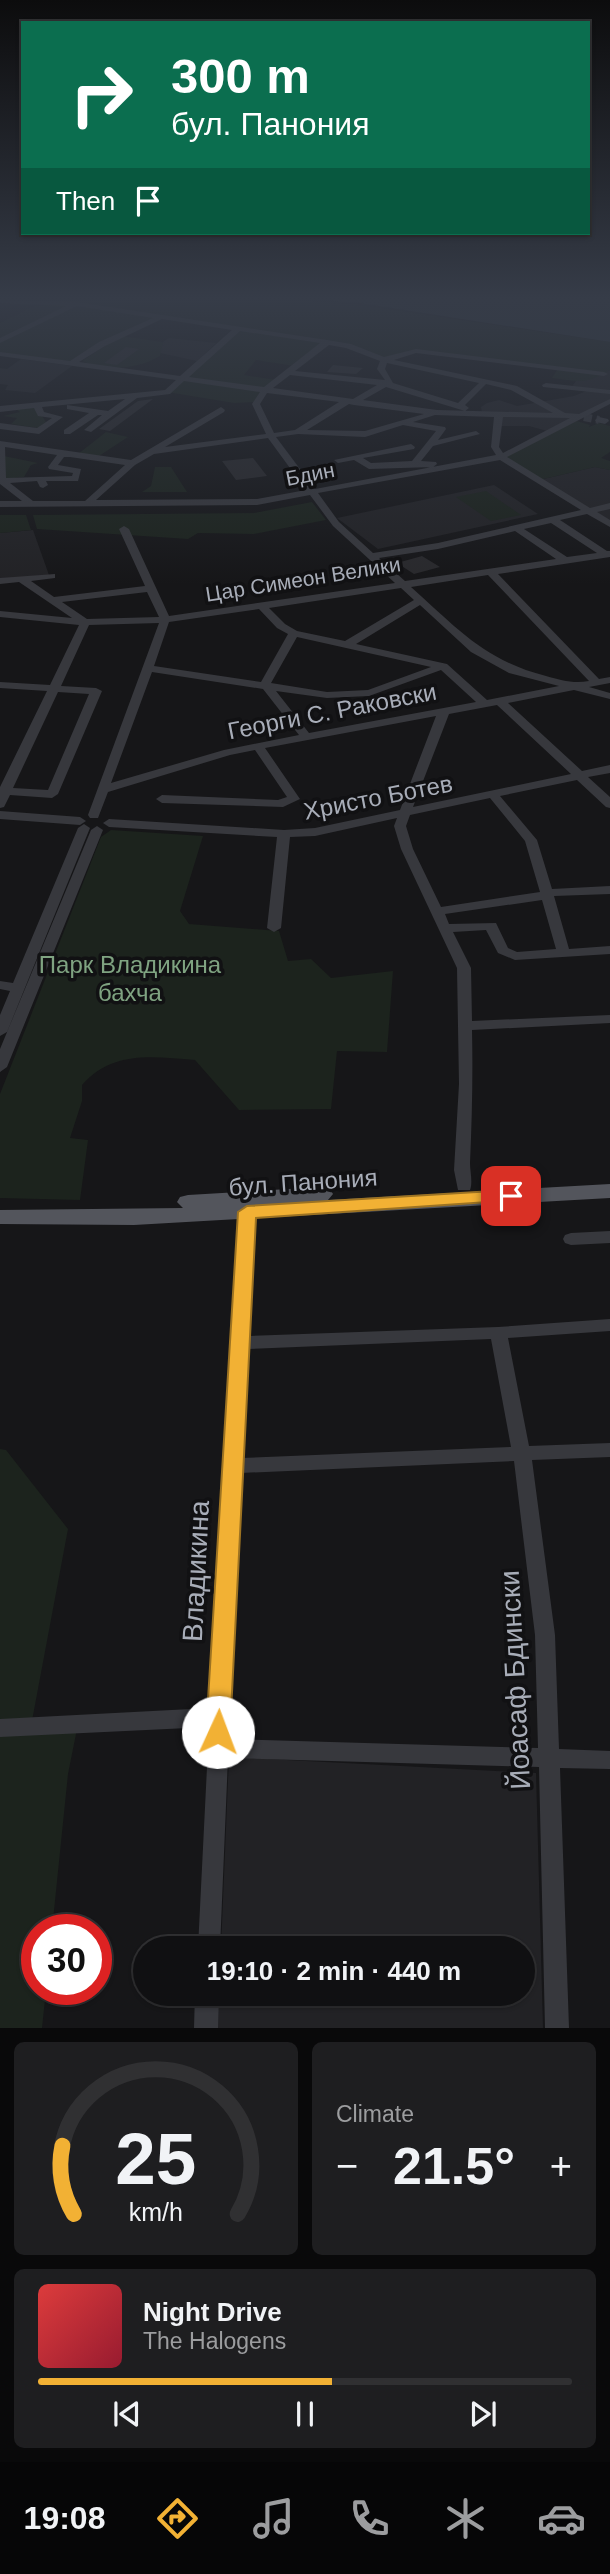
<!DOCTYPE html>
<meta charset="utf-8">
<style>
:root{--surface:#101012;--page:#1e1e20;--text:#f1f3f6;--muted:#9c9d9f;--line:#303032;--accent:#f2b134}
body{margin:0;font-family:Helvetica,sans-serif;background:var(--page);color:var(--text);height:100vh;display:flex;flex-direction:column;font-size:26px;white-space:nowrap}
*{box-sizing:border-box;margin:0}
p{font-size:23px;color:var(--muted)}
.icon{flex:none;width:38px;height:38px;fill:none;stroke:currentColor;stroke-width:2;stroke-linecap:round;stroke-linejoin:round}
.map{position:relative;height:2028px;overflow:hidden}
.details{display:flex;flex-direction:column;gap:14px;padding:14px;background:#09090a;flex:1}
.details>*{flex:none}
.top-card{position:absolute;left:21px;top:21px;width:569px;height:214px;border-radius:0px;box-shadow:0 2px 5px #0004,0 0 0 2px var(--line);background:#0b6e4f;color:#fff;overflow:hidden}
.speed{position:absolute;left:21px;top:1914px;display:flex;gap:14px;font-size:35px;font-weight:700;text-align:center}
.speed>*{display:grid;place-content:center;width:91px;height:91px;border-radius:50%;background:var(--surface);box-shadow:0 2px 5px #0004,0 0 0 2px var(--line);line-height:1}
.speed .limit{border:10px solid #d22;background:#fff;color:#111}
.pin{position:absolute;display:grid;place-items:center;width:60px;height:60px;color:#fff;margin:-30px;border-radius:14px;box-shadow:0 4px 10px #0006}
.me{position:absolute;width:77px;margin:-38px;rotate:2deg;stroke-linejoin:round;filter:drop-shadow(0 0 5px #0008)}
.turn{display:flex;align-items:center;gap:24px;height:147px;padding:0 35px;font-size:32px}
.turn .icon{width:91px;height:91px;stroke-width:2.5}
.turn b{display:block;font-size:49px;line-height:60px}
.then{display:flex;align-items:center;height:66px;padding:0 35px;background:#0003;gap:14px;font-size:26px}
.big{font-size:52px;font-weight:700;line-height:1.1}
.details .widget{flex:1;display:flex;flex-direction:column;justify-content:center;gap:10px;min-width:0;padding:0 24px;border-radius:10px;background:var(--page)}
.details .dial{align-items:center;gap:0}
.dial svg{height:182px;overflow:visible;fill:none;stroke:var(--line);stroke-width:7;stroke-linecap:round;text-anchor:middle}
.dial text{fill:var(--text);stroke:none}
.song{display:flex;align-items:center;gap:21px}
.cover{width:84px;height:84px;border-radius:10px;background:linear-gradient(135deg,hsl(0 70% 55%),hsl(350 70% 35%))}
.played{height:7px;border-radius:4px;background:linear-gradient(90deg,var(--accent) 55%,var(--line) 55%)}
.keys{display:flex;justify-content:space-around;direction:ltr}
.heat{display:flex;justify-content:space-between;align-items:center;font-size:38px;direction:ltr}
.details .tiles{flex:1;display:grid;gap:14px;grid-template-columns:1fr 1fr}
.widget:last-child{grid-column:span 2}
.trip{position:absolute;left:133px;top:1936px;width:402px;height:70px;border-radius:35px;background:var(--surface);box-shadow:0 2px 5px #0004,0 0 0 2px var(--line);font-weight:700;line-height:70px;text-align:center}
.dock{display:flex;height:112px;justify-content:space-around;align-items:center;background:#060607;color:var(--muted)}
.dock .icon{width:49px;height:49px}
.dock .active{color:var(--accent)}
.dock b{font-size:32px;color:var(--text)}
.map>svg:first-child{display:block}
</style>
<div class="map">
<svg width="610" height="2028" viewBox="0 0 610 2028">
<rect width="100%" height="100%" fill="#161618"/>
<path fill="#222225" d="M 169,338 L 216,343 L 197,361 L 160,353 L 163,342 Z
M 21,359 L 72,366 L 35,393 L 5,390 L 8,385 L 0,384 L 0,368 L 7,369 Z
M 610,370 L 610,401 L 551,432 L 529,426 L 498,426 L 499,414 L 482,413 L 481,407 L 487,403 L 499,400 L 517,406 L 574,396 L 589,390 L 571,388 L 576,381 Z
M 595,467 L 610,470 L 610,524 L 539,480 Z
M 494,485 L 538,514 L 378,549 L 337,518 Z
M 33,530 L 49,575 L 0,581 L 0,533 Z
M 229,1757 L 536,1773 L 543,2028 L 217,2028 L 219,1993 L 523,1993 L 523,1948 L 221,1948 Z"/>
<path fill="#1c231d" d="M 0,300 L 298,300 L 359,305 L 610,342 L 610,370 C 586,384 583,382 552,378 L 559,367 L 416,351 L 384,360 L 327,342 L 294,366 L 256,360 L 244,375 L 276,380 L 256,402 L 234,403 L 167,392 L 237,329 L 161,317 L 121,336 L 163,342 L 160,356 C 136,370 107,371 82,361 L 108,344 L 71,364 L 0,354 L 0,323 L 43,302 Z
M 36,407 L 46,422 L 38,428 L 11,424 L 17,418 L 3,416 L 20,412 L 16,409 Z
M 577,421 L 590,425 L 589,427 L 599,423 L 610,426 L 610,452 L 601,458 L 610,461 L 610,470 L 595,467 L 539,480 L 501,457 Z
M 106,432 L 128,437 L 99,456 L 78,454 Z
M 4,456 L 38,463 L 31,465 L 24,477 L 4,479 Z
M 155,467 L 171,467 L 187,492 L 142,492 L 151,486 Z
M 486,491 L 521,515 L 491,521 L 456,497 Z
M 312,502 L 326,520 L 254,534 L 198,533 L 188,539 L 37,529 L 33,515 L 254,513 Z
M 0,515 L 26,515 L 31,530 L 0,533 Z
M 111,830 L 203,836 L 180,911 L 189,924 L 279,931 L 288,961 L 311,959 L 331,978 L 393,971 L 387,1052 L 337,1051 L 331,1109 L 239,1110 L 195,1060 C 153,1057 113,1050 82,1085 L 82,1101 L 70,1138 L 88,1140 L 80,1200 L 0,1198 L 0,1094 L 101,837 Z
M 0,1449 L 6,1450 L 68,1529 L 31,1726 L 78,1724 L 68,1774 L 52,1930 L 37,1930 L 37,1990 L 46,1990 L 42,2028 L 0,2028 Z"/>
<path fill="#2c353c" d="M 323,300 L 610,300 L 610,342 L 360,303 Z"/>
<path fill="#29292c" d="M 126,347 L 139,349 L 117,365 L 104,363 Z
M 333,365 L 363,368 L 356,374 L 327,372 Z
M 153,399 L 110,431 L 99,429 L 138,401 Z
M 253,458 L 267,476 L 236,480 L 222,461 Z
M 422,556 L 440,567 L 414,574 L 397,563 Z"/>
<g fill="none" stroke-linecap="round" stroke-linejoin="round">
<path stroke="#333438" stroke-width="8" stroke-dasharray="8 4.5" stroke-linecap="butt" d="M 584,417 L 599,420"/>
<path fill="#37383d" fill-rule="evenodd" d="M 0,300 L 77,302 L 327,340 L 351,344 L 384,357 L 416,349 L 604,372 L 608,374 L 604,376 L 416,353 L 394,360 L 517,386 L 565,413 L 579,414 L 610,399 L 610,404 L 507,457 L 590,508 L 610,503 L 610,509 L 597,512 L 610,520 L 610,527 L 587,514 L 560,520 L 607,551 L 610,551 L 610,557 L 498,574 L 599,679 L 610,677 L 610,683 L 589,687 L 610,693 L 610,699 L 574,690 L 508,703 L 582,771 L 610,765 L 610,773 L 588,777 L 610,797 L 610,808 L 606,807 L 577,780 L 500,796 L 537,840 L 552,889 L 610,886 L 610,894 L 554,896 L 569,949 L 610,946 L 610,954 L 515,960 L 498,953 L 486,930 L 453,932 L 471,968 L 472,1021 L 610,1015 L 610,1023 L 472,1030 C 473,1074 472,1118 470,1163 C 470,1172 473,1182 470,1190 L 458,1190 L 454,1170 L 459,1084 L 457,968 L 401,849 L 394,826 L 397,818 L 315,836 L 290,837 L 281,928 L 274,932 L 267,928 L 277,837 L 109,827 L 103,823 L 109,819 L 284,830 L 315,828 L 400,810 L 436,716 L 265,748 L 300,799 L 283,807 L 162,803 L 156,799 L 162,795 L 278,800 L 287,797 L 255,750 L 230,755 L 108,792 L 98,818 L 90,818 L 88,815 L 159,623 L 89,625 L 61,686 L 96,688 L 102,691 L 58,794 L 52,798 L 10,795 L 4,807 L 0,808 L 0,787 L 47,691 L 0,688 L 0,682 L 50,685 L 79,625 L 0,617 L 0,611 L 72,618 L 19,582 L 0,584 L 0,578 L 55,574 L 55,578 L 31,581 L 54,597 L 145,586 L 119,529 L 124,526 L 129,529 L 169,616 L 395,583 L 333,526 L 310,495 L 257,505 L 0,507 L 0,501 L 22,501 L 0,484 L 0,441 L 131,460 L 221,407 L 225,410 L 224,412 L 165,447 L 266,434 L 252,404 L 260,392 L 184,381 L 170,394 L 137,398 L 91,432 L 84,430 L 102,415 L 98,415 L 70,434 L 64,434 L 64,430 L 89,413 L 67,409 L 67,405 L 108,411 L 125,399 L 42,407 L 44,412 L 63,417 L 39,434 L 0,429 L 0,423 L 37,428 L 52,418 L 38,416 L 34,408 L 0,412 L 0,406 L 165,390 L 176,380 L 0,356 L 0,352 L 70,361 L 99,342 L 153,318 L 77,306 L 0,343 L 0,338 L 66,306 L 0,303 ZM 162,319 L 232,330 L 180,376 L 79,362 L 105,346 ZM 240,331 L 320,343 L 264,387 L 189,377 ZM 329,345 L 346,348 L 380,361 L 377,369 L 385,380 L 295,371 ZM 387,363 L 479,383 L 458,403 L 393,383 L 385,369 ZM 290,375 L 377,385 L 353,399 L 273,388 ZM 486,384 L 511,390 L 553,413 L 437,410 L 363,400 L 386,387 L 465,411 L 469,408 L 465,405 ZM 267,393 L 339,402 L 295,430 L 274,433 L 260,404 ZM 349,404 L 354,405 L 424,414 L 365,431 L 307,430 ZM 435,415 L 494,417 L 491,447 L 496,455 L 315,489 L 276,437 L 298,434 L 365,437 L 403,425 L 436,431 L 412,461 L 371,463 L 363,458 L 414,449 L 415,447 L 411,444 L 334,460 L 338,463 L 354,460 L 369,469 L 433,467 L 437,464 L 436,462 L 421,461 L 433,446 L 480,434 L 476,431 L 438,440 L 446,429 L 445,427 L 413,422 ZM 503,417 L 570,418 L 503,453 L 499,447 ZM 268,438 L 306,490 L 257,499 L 96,500 L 135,465 L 154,454 ZM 5,447 L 57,455 L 48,467 L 49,469 L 73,473 L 72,476 L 6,478 ZM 64,457 L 70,457 L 125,465 L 85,501 L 33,501 L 10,483 L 37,481 L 40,487 L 43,488 L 48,485 L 46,481 L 78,481 L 81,469 L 58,465 ZM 500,460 L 581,510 L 438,543 L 373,553 L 339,522 L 318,493 ZM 551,523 L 597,553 L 567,557 L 524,529 ZM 515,531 L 556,559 L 405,581 L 379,558 L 438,549 ZM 488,575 L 589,681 C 573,684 561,680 546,676 C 484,660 457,628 411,587 ZM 401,588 L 414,600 L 345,641 L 297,631 L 285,624 L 269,608 ZM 147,592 L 159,617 L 87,619 L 62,602 ZM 420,605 L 471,652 L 509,673 L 559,686 L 487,700 L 447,664 L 356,644 ZM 259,609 L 277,628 L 288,634 L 261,682 L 154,666 L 169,622 ZM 297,637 L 431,667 L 368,690 L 327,692 L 271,683 ZM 441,670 L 476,702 L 309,733 L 276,691 L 327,698 L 369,696 ZM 152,672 L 263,689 L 299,735 L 224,750 L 111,783 ZM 58,692 L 89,694 L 48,790 L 13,788 ZM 497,705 L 571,774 L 413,807 L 449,714 ZM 490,798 L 525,841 L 540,892 L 441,907 L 413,849 L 406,826 L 410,815 ZM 542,900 L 556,949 L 517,952 L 508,948 L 496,923 L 449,924 L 445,914 Z
M 546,383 L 610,390 L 610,394 L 543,387 L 542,385 Z
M 599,417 L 608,419 L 609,421 L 605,424 L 596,422 L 595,420 Z
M 0,811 L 80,817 L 86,821 L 80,825 L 0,819 Z
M 84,824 L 90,828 L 7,1032 L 0,1036 L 0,1015 L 10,991 L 0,989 L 0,981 L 13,983 L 78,828 Z
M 97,826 L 103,830 L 7,1067 L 0,1072 L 0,1049 L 91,830 Z
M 250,1197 L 256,1198 L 258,1202 L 255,1212 L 248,1336 L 498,1327 L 610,1319 L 610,1331 L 508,1338 L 529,1446 L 610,1443 L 610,1457 L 532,1460 L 555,1635 L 559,1749 L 610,1751 L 610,1769 L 560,1768 L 569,2028 L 545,2028 L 539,1767 L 228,1758 L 220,1948 L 198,1948 L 209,1727 L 0,1737 L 0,1719 L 210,1708 L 222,1466 L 239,1212 L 244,1198 ZM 491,1339 L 511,1447 L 241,1458 L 247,1349 ZM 514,1461 L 535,1635 L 538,1748 L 229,1739 L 240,1473 Z
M 610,1231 L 610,1243 L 571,1245 L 565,1243 L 563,1239 L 565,1235 L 571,1233 Z
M 195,1993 L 219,1993 L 218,2028 L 194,2028 Z"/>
<path fill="#53555c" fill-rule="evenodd" d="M 610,1184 L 610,1198 L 134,1225 L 0,1224 L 0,1210 L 183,1208 L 177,1202 L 180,1197 L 188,1195 L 322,1187 L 330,1189 L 333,1194 L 328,1200 Z"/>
</g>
<linearGradient id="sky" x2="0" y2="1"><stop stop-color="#0c0c0d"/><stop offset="0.51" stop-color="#363c48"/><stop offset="1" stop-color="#363c48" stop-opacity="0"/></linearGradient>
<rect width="610" height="584" fill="url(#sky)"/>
<path fill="#f2b134" stroke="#9d7322" stroke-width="2" d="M 511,1190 L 520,1196 L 517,1200 L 256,1218 L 230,1732 L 227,1740 L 218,1743 L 210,1740 L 206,1732 L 238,1212 L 247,1206 Z"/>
<g text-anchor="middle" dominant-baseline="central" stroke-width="7" stroke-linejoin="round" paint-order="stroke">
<g font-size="21" fill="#a8adb8" stroke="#111113">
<text transform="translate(310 474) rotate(-11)">Бдин</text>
<text transform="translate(303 579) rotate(-9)">Цар Симеон Велики</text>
</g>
<g font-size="24" fill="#a8adb8" stroke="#111113">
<text transform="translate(332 711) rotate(-11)">Георги С. Раковски</text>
<text transform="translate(378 797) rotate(-11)">Христо Ботев</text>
<text transform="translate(303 1182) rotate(-4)">бул. Панония</text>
</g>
<g font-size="24" fill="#7fa381" stroke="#111113">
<text x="130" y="964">Парк Владикина<tspan x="130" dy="28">бахча</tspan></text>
</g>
<g font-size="28" fill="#a8adb8" stroke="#111113">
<text transform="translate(196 1571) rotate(-87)">Владикина</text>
<text transform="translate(515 1680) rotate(-93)">Йоасаф Бдински</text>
</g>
</g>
</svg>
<div class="speed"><div class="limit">30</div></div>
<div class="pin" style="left:511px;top:1196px;background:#d93025"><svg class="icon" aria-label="arrive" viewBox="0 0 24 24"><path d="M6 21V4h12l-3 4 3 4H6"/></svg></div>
<svg class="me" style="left:218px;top:1732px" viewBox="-20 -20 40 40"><circle r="19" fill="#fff"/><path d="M0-13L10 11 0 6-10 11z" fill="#f2b134"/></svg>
<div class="trip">19:10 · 2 min · 440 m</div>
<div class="top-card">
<div class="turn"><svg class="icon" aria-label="right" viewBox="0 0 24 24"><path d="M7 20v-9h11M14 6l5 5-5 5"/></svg><div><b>300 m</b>бул. Панония</div></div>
<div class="then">Then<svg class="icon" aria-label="arrive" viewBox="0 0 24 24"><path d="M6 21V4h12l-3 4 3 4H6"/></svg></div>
</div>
</div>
<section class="details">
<div class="tiles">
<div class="widget dial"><svg viewBox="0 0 100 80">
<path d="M14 69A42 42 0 1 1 86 69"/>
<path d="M14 69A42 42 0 0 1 9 39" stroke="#f2b134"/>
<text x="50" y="56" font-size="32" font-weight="700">25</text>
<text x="50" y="72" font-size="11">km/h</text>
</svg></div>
<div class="widget"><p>Climate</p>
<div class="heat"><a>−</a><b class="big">21.5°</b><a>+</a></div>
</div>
<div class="widget">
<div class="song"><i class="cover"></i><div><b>Night Drive</b><p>The Halogens</p></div></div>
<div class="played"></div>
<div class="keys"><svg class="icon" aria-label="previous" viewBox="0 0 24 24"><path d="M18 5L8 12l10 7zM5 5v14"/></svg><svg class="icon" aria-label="pause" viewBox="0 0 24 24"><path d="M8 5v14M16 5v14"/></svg><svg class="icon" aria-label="next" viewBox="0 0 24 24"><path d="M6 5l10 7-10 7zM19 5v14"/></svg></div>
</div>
</div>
</section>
<nav class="dock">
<b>19:08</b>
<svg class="icon active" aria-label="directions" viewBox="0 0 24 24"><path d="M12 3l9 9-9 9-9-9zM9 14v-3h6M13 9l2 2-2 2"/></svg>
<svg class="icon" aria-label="music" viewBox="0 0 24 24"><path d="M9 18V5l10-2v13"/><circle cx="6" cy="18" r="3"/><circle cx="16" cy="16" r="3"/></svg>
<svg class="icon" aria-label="phone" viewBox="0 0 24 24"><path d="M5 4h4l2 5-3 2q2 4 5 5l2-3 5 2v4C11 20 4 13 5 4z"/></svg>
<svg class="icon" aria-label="climate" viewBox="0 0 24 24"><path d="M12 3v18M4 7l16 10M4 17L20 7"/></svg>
<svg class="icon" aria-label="car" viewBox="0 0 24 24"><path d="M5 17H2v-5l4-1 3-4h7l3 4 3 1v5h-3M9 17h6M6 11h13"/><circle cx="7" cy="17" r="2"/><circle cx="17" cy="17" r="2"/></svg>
</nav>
